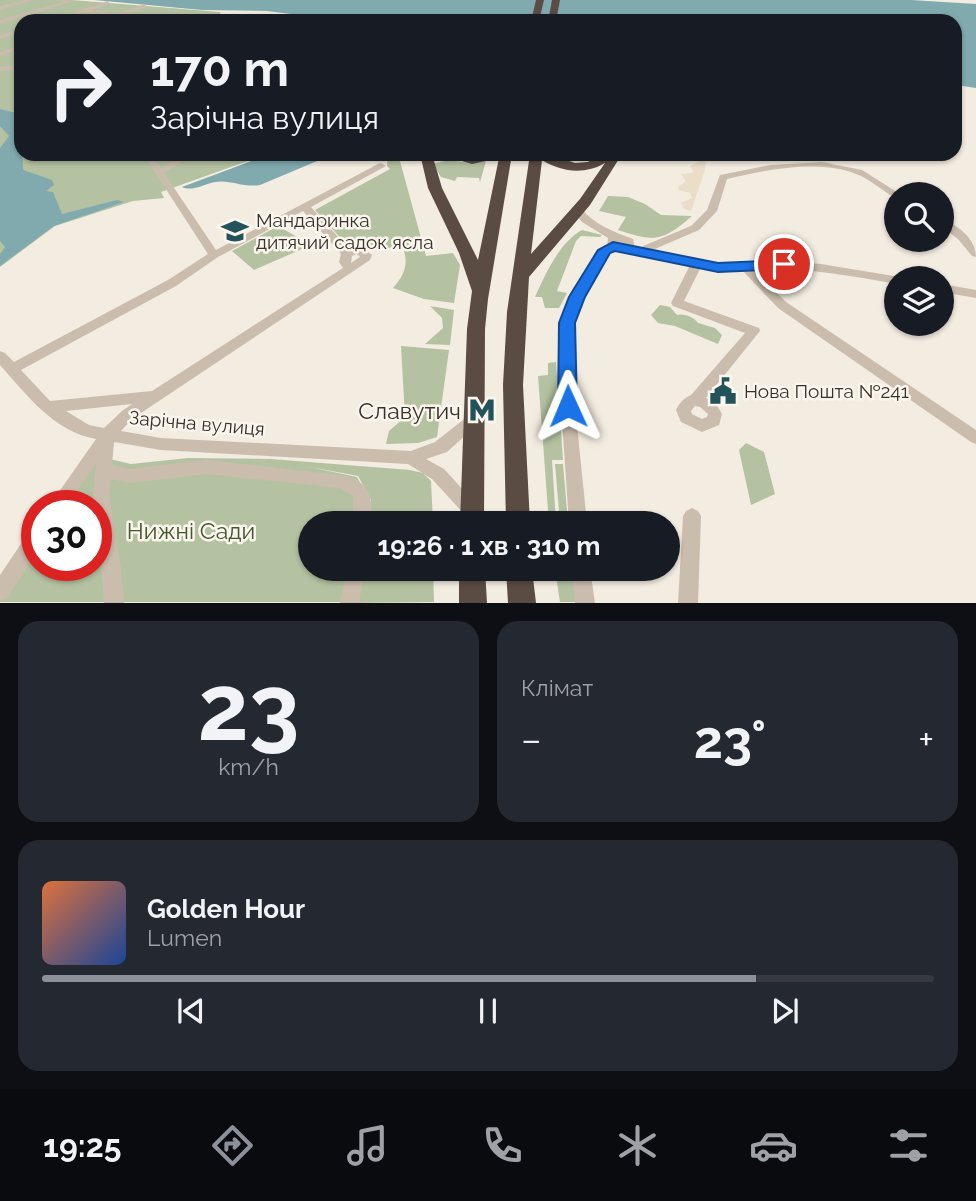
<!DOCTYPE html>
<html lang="uk">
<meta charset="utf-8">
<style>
:root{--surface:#171b24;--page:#242831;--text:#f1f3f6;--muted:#9ea1a6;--line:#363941;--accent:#8c9099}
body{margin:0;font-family:Raleway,sans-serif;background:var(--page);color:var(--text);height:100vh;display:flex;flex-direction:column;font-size:26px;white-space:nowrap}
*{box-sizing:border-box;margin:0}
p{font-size:23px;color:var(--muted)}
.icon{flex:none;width:38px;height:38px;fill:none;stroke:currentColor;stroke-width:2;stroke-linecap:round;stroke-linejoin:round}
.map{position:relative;height:603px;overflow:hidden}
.sheet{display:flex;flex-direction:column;gap:18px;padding:18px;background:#0d0f14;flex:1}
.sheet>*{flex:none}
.hud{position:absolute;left:14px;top:14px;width:948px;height:147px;border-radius:21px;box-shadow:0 2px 5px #0004;background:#171b24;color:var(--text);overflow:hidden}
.tools{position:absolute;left:884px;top:182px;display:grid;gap:14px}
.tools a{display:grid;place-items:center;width:70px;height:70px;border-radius:50%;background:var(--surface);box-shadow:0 2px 5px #0004;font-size:35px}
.speed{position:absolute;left:21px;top:490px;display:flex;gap:14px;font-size:35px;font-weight:700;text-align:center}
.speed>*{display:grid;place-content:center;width:91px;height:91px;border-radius:50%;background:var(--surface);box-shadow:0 2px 5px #0004;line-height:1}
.speed .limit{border:10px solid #d22;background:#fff;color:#111}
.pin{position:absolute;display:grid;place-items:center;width:60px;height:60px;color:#fff;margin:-30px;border:4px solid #fff;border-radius:50%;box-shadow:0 2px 7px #0007}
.me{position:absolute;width:77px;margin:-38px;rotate:359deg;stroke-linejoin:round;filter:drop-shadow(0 0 5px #0008)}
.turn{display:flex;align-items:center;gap:24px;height:147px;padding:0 21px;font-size:32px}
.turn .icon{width:91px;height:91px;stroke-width:2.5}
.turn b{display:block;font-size:49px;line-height:60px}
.big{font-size:52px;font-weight:700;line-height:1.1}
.sheet .card{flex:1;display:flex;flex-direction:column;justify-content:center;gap:10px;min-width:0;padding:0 24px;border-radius:21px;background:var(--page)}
.sheet .dial{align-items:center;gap:0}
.dial b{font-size:91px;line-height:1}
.song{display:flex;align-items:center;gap:21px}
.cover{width:84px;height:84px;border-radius:10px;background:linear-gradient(135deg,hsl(20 70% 55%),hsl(220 70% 35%))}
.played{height:7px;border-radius:4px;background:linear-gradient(90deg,var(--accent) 80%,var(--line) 80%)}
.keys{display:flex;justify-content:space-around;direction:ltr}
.heat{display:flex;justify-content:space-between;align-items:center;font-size:38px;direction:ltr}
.sheet .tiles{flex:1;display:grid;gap:18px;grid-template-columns:1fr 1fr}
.card:last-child{grid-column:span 2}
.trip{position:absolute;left:298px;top:511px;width:382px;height:70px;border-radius:35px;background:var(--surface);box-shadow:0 2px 5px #0004;font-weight:700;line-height:70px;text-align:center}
.dock{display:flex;height:112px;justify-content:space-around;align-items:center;background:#090b0e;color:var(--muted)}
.dock .icon{width:49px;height:49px}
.dock .selected{color:var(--accent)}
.dock b{font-size:32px;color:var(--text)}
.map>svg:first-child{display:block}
</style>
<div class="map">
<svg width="976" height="603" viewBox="0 0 976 603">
<rect width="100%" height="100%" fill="#f3ece1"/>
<path fill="#b4c2a1" d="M 0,0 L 72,0 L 220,12 L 221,16 L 238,17 L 238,20 L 286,20 L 21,21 L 21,154 L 267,154 L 161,192 L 164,198 L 133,201 L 55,226 L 0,267 Z
M 388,154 L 398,154 L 426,256 L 453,253 L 460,265 L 454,303 L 424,299 L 393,288 C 404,276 410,263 402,246 L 372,251 L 353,242 L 346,244 L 315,210 L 390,169 L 387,166 Z
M 449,160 L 470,163 L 486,161 L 480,182 L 479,178 L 457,177 L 455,181 L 441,177 L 433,164 Z
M 608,196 L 628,197 L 645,204 L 661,215 L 692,216 C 662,242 654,242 618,230 L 626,217 L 599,211 Z
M 278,226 L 311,245 L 254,270 L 232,251 Z
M 582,230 L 602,235 L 600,237 L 581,236 L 576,241 L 557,291 L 567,293 L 559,308 L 545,308 L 542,297 L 535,297 C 546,273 559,243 582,230 Z
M 660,305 L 670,307 L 677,315 C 684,313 694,317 698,323 L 715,328 L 722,335 L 718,344 L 675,326 L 658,323 L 651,315 Z
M 430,306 L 454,310 L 450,345 L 425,344 L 443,328 L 442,318 Z
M 401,346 L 449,350 L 437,437 L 418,443 L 386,444 L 389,431 L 405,417 Z
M 556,362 L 563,460 L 552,460 L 556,523 L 549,523 L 538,376 L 548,375 L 548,363 Z
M 746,443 L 764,452 L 775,494 L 751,505 L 739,450 Z
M 88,454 L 131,464 L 188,458 L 271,459 L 410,470 L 423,473 L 431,481 L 433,523 L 367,523 L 371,500 L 358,476 L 305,466 L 357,477 L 369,500 L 365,523 L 310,523 L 310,569 L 356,569 L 350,602 L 0,602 L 0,580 L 37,524 L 37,565 L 96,565 L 96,506 L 50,506 Z
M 555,464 L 563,464 L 568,522 L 560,522 Z
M 358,569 L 433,569 L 434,602 L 352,603 Z
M 555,569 L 573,569 L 578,602 L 560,602 Z"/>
<path fill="#eadec9" d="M 706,158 L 705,170 L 691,211 L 684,209 L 681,203 L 692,198 L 690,193 L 679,190 L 678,187 L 686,181 L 681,174 L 692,173 L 693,171 L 690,166 Z"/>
<path fill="#81aaaf" d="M 94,0 L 911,0 L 976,4 L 976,88 L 956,85 L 956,21 L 347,21 L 267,11 L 202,10 Z
M 0,109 L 21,114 L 23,170 L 52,180 L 54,185 L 46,191 L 53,192 L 62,214 L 117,200 L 124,202 L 54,226 L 0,266 L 0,254 L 5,247 L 0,241 L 0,148 L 9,136 L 0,126 Z
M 270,154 L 334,154 L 260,185 C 244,188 229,179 215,182 C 204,184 192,192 182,187 Z"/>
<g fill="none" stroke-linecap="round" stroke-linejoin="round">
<path fill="#cbbdad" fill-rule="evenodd" d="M 25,0 L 34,0 L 0,10 L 0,6 Z
M 60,0 L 74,1 L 0,24 L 0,20 L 63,2 Z
M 108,1 L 110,4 L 91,10 L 117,14 L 145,4 L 147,7 L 124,15 L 153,21 C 130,21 108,13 86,13 C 73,13 61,21 48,21 Z
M 276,15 L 300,21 L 276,19 L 246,21 Z
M 21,28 L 21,32 L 0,39 L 0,35 Z
M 21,45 L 21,49 L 0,56 L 0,52 Z
M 21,65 L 21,69 L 0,71 L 0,67 Z
M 143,154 L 151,154 L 161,168 L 185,154 L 195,154 L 164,173 L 216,250 L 378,164 L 381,163 L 386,166 L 311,207 L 349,249 L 362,248 L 372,255 L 370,260 L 132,419 L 121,431 L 161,438 L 411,451 L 435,442 L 468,416 L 473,414 L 478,416 L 480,420 L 478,424 L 447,452 L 426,459 L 444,469 L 477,505 L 480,510 L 477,515 L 471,518 L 465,515 L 432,479 L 408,464 L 161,450 L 114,442 L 112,465 L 129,469 L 207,460 L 348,476 C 373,485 372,501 371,523 L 353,523 L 353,496 L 340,488 L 207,474 L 129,483 L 111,479 L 109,495 L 121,568 L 124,603 L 104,603 L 96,506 L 94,506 L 93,495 L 96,463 L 67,506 L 49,506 L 96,439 C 54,432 26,394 0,365 L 0,351 L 5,353 L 14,362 L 168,280 L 208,254 ZM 303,211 L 341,254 L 339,262 L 343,268 L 152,391 L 50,401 L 21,370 L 176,286 L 218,257 ZM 357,254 L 360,257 L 351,263 L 352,256 ZM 132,404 L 122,411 L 104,428 L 89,425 L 66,411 Z
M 822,162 L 862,170 L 900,194 L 896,194 L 896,198 L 893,197 C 881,189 869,179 856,174 C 819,159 764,170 727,179 L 717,211 L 699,230 L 650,251 L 718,264 L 784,261 L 821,264 L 900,277 L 896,278 L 896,284 C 848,275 802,267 753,269 L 786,302 L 976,430 L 976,444 L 971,442 L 778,308 L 741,269 L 718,270 L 701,267 L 684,301 L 759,328 L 760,331 L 706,398 L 716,404 L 722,414 L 719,425 L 702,432 L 681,422 L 676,410 C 679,403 684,398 691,395 L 745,333 L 673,306 L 671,303 L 690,265 L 615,250 L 605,255 L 577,307 L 573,323 L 575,406 L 587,523 L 569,523 L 561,406 L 561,323 L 565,307 L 595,253 L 607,246 L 608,238 L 582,222 L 572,210 L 573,208 L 581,208 C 593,224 614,232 633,239 L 635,248 L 642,249 L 643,246 L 691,226 L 707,210 L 720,175 L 771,165 ZM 695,406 L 700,407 L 708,414 L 707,417 L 702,419 L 692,414 L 691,411 Z
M 942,219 C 958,225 976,239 976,257 L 972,256 L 958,239 L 942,227 Z
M 942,284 L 976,290 L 976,298 L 942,292 Z
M 692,508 L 698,511 L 701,516 L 698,603 L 678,603 L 683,516 L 686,511 Z
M 37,527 L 37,551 L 7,598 L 0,600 L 0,575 L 31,529 Z
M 347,569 L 365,569 L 359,603 L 340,603 Z
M 572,569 L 590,569 L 595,603 L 575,603 Z"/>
<path fill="#5a4c43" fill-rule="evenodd" d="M 536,0 L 544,0 L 539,21 L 531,21 Z
M 552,0 L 560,0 L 556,21 L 548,21 Z
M 420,154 L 432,154 L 442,188 L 478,260 L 499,158 L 472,164 L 438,154 L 472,156 L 512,154 L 488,299 L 485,329 L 484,523 L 460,523 L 467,329 L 472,291 L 459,253 L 428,188 Z
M 530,154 L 550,154 L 575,163 L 588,162 L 599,154 L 622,154 L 590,205 L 529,277 L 523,385 L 530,523 L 506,523 L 503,385 L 507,312 ZM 542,160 C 561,172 585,175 605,163 L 580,199 L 531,254 Z
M 459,569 L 485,569 L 487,603 L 459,603 Z
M 506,569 L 532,569 L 536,603 L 508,603 Z"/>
</g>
<path fill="#1a73e8" stroke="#114b97" stroke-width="2" d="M 613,242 L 718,263 L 784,260 L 791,264 L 784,269 L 718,272 L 615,251 L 610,253 L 585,297 L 575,323 L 577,406 L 574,411 L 568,413 L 561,411 L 558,406 L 559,323 L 569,297 L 598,250 Z"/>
<defs>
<symbol id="school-bare" viewBox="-9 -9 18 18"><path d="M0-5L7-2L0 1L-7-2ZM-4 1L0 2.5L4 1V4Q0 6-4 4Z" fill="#22525a" stroke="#faf6ee" stroke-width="2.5" paint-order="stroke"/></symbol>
<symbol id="civic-bare" viewBox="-9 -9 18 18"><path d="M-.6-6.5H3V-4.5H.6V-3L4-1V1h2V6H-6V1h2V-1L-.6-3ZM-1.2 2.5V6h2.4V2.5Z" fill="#22525a" stroke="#faf6ee" stroke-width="2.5" paint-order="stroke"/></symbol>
<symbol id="metro-bare" viewBox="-9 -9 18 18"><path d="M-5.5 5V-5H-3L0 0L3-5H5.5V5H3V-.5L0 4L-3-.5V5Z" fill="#22525a" stroke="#faf6ee" stroke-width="2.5" paint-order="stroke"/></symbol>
</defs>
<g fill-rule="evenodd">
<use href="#school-bare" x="216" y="212" width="38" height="38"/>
<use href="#civic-bare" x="704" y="372" width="38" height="38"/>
<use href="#metro-bare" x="463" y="391" width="38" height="38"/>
</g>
<g text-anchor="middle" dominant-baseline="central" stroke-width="5" stroke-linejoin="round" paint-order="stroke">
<g font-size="19" fill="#3a312b" stroke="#faf6ee" text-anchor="start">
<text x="256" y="220">Мандаринка<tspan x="256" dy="22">дитячий садок ясла</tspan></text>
<text x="744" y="391">Нова Пошта №241</text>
</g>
<g font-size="19" fill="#3a312b" stroke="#faf6ee">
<text transform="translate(197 423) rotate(5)">Зарічна вулиця</text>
</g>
<g font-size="23" fill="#3a312b" stroke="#faf6ee" text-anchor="end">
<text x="461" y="410">Славутич</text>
</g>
<g font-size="23" fill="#465730" stroke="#faf6ee">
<text x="191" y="530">Нижні Сади</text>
</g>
</g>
</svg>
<div class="tools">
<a><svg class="icon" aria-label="search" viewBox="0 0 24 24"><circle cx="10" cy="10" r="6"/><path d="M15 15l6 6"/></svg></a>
<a><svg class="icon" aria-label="layers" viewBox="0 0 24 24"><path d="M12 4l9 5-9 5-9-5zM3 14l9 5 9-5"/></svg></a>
</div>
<div class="speed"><div class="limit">30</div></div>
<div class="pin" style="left:784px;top:264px;background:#d93025"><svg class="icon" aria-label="arrive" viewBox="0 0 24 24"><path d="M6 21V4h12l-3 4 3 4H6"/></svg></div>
<svg class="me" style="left:568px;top:406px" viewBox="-20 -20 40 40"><path d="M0-17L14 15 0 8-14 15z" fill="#1a73e8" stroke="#fff" stroke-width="4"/></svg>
<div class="trip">19:26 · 1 хв · 310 m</div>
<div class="hud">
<div class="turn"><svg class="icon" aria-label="right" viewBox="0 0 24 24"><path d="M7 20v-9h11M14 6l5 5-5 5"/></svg><div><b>170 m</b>Зарічна вулиця</div></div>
</div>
</div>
<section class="sheet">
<div class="tiles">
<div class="card dial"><b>23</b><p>km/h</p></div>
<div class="card"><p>Клімат</p>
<div class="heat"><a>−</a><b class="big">23°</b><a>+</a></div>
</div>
<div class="card">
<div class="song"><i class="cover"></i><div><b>Golden Hour</b><p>Lumen</p></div></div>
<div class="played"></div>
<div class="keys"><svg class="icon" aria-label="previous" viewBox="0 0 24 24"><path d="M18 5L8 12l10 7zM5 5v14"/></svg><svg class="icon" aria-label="pause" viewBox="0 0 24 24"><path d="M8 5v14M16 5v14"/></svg><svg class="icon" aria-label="next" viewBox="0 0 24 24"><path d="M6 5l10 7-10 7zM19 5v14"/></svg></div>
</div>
</div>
</section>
<nav class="dock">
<b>19:25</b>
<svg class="icon selected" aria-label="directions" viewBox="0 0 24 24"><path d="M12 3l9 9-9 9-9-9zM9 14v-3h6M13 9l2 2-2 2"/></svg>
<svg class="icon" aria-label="music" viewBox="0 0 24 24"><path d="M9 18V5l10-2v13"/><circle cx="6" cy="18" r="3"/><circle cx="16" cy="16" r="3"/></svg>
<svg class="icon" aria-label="phone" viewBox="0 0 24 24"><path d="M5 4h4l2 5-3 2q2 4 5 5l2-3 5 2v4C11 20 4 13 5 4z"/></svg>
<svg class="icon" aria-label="climate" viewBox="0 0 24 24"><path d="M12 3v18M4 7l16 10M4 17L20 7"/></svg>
<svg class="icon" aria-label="car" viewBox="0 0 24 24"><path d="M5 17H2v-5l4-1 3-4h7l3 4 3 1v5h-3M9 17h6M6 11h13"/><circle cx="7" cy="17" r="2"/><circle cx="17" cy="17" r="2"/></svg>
<svg class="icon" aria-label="filters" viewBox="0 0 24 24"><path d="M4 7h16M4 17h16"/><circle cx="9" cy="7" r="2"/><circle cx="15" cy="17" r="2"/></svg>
</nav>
